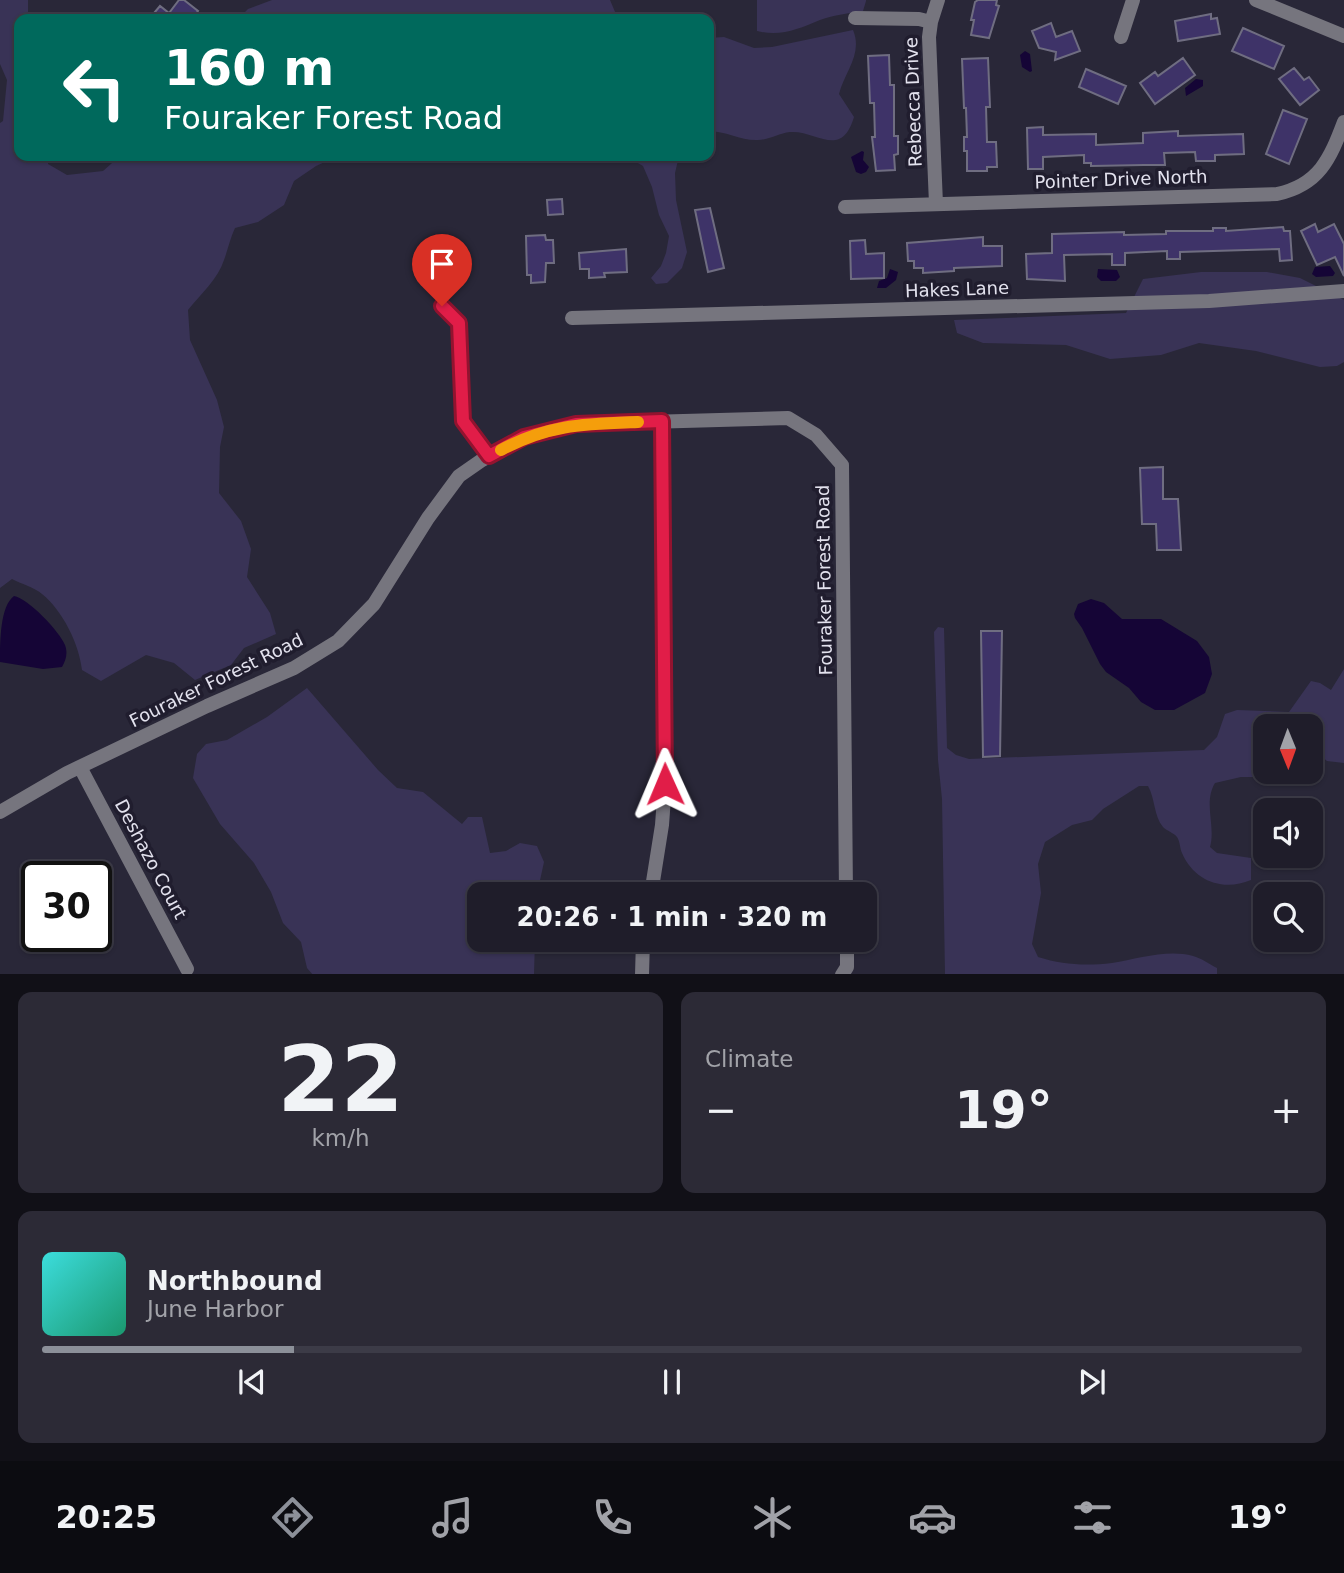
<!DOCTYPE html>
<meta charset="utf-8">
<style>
:root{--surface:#1f1d2a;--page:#2c2a36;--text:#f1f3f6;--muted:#a1a2a8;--line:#3c3b47;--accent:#8c9099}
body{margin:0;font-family:"DejaVu Sans",sans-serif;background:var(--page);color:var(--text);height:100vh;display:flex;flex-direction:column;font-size:26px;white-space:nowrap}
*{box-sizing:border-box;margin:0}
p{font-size:23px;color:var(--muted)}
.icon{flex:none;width:38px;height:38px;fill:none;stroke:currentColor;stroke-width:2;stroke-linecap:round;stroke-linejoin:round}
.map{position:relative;height:974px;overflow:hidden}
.panel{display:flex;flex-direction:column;gap:18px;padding:18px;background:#111017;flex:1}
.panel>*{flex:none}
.banner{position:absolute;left:14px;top:14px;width:700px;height:147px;border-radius:14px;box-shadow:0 2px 5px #0004,0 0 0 2px var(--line);background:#00695c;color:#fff;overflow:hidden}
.needle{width:46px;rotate:179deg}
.controls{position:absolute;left:1253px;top:714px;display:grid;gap:14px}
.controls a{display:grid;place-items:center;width:70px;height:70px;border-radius:14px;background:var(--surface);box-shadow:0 2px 5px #0004,0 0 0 2px var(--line);font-size:35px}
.speed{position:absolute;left:21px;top:861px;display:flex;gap:14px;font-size:35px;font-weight:700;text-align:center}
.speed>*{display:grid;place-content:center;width:91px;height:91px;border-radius:50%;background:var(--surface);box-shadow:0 2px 5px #0004,0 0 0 2px var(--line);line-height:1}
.speed .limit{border:4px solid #111;border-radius:10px;background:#fff;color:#111}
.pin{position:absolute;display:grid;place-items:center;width:60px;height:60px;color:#fff;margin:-72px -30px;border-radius:50% 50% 50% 0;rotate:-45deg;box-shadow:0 0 7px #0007}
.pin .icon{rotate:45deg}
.me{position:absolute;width:77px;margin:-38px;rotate:359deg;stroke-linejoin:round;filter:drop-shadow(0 0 5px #0008)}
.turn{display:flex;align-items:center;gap:24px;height:147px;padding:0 35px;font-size:32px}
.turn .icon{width:91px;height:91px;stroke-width:2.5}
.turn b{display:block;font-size:49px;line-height:60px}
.big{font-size:52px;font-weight:800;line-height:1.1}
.panel .tile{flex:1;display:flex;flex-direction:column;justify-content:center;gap:10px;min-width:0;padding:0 24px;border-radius:14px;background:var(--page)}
.panel .dial{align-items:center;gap:0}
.dial b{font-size:91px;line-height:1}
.song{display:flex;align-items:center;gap:21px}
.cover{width:84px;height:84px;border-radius:10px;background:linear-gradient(135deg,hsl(180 70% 55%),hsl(160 70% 35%))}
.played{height:7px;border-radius:4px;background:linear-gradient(90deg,var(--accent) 20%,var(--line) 20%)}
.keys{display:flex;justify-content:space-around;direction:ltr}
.heat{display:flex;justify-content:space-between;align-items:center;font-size:38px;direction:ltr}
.panel .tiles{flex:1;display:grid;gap:18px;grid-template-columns:1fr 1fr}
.tile:last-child{grid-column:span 2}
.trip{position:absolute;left:467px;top:882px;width:410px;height:70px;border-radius:14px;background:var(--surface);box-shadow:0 2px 5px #0004,0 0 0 2px var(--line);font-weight:800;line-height:70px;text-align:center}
.dock{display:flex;height:112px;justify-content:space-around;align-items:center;background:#0c0c11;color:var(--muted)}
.dock .icon{width:49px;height:49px}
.dock .on{color:var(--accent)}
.dock b{font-size:32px;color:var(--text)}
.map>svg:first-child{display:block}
</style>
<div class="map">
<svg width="1344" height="975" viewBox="0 0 1344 975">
<rect width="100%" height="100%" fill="#292738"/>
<path fill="#393356" d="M 0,0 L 28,0 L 28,19 L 19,19 L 19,156 L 48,156 L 48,164 L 67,175 L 103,171 L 120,156 L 338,156 L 316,166 L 294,181 L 284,205 L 258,222 L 235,228 C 230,239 228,249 224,260 C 218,279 200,295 188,310 L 190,340 L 217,400 L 224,427 L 220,447 L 219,493 L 241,521 L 251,549 L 247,577 L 270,613 L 276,634 L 244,648 L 231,665 L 195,680 L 174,663 L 146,655 L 101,681 L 82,670 C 79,644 63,611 42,594 C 34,587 21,584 12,579 L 0,588 L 0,123 L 3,121 L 7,80 L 0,64 Z
M 272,0 L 610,0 L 618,19 L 238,19 L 248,9 Z
M 757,0 L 866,0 L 866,1 L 863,11 C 849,13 834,15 820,20 C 798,29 781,37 757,31 Z
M 853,30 C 863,54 845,71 839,94 L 854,117 C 841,160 817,130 790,132 C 779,133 769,140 758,140 C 742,141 725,131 709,131 L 709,38 L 724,37 L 754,48 L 772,47 Z
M 626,156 L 679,156 L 675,173 L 676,200 L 687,252 L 682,268 L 667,283 L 656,284 L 651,278 L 661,266 L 666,253 L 669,236 L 659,215 L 652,187 L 643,166 Z
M 1201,272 L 1267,272 L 1300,278 L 1344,300 L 1344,362 L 1337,366 L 1320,367 L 1256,351 L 1199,343 L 1161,355 L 1110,359 L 1066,345 L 983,343 L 957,333 L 954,320 L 1126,313 L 1143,279 Z
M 938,627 L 944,628 L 947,748 L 956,755 L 969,759 L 1204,750 L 1217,737 L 1225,714 L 1237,710 L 1289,712 L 1311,681 L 1320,683 L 1331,690 L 1344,669 L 1344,763 L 1327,761 L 1316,752 L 1311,755 L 1311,726 L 1265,726 L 1265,772 L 1284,772 L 1275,777 L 1241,777 L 1215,783 C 1203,803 1216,826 1210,847 L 1217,853 L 1251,858 L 1251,880 C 1223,892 1194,881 1182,853 C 1180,849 1180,841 1177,837 C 1174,833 1167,831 1163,827 C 1154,817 1155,798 1148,786 L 1139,786 L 1103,809 L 1092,820 L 1072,825 L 1045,842 L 1038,864 L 1041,893 L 1032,944 L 1038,957 C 1063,965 1086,966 1112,963 C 1138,959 1167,949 1193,956 C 1201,958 1209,964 1217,968 L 1217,974 L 945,974 L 942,799 L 938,760 L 934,632 Z
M 307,688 L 378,770 L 397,788 L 423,792 L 462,824 L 468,817 L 482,817 L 490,853 L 506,851 L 520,843 L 537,846 L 544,862 L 537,894 L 480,894 L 480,940 L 535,940 L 534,974 L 313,975 L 307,968 L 301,942 L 283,923 L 271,892 L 254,863 L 220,824 L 193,778 L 197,754 L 206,744 L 227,740 L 267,717 Z"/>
<path fill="#150536" d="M 1025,51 L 1030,54 L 1032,71 L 1030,72 L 1022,67 L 1020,55 Z
M 1196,79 L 1203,80 L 1203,86 L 1186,96 L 1185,88 Z
M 862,151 L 864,152 L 863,160 L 869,167 L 866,172 L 861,174 L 856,172 L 851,157 Z
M 1330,266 L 1335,273 L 1333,276 L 1316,277 L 1312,274 L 1315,267 Z
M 890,269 L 898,272 L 896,280 L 886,288 L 877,288 L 879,281 L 887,278 Z
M 1098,269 L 1117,270 L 1120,277 L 1116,281 L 1101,281 L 1097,277 Z
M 14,596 C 28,598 60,632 65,645 C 68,653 66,660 62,667 L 43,669 L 0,662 C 0,642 0,606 14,596 Z
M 1091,599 L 1104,603 L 1122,619 L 1161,619 L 1197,641 L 1209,657 L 1212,674 L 1205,693 L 1174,710 L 1155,710 L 1141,702 L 1129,688 L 1106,672 L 1100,664 L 1082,628 L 1075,618 L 1074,614 L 1078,604 Z"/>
<path fill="#3e3368" stroke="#6f6d81" stroke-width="2" d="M 179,0 L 184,0 L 198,11 L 192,19 L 149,19 L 160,6 L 169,13 Z
M 978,0 L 997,0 L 996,5 L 999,6 L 989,38 L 971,35 L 974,20 L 971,20 L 975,2 Z
M 1211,14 L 1211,19 L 1217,18 L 1220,34 L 1178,41 L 1175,21 Z
M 1051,23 L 1056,37 L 1072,31 L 1080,51 L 1055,60 L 1056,52 L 1039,48 L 1032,31 Z
M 1243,28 L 1284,46 L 1274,69 L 1232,51 Z
M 889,55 L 890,85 L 894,85 L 894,136 L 898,136 L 898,154 L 894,155 L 895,170 L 876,171 L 872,137 L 875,137 L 874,103 L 870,103 L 868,56 Z
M 988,58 L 990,107 L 986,107 L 987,142 L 996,142 L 997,167 L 987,167 L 987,171 L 967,171 L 967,151 L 964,151 L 964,137 L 967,137 L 966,108 L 964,108 L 962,59 Z
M 1183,58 L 1195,75 L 1155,104 L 1140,83 L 1155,72 L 1158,76 Z
M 1294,68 L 1304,80 L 1309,77 L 1319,90 L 1300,105 L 1279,79 Z
M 1086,69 L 1126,86 L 1118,104 L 1079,87 Z
M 1283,110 L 1307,119 L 1289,164 L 1266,154 Z
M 1043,127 L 1043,135 L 1096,134 L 1096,145 L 1143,143 L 1143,133 L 1178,131 L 1178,136 L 1243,134 L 1244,154 L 1215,155 L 1215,161 L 1196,161 L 1195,152 L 1164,153 L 1165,165 L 1144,165 L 1091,166 L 1091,163 L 1084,163 L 1084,155 L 1043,157 L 1043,169 L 1028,169 L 1027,128 Z
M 562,199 L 563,214 L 548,215 L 547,200 Z
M 710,208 L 724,268 L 708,272 L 695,210 Z
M 1315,224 L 1318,232 L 1334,224 L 1344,244 L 1344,276 L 1335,257 L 1317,265 L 1301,231 Z
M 1283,227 L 1284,231 L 1290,231 L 1292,260 L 1280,261 L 1279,249 L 1180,252 L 1180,259 L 1167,259 L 1167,251 L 1125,253 L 1125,265 L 1112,265 L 1112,254 L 1064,255 L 1065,281 L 1027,279 L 1026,254 L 1052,253 L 1052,234 L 1124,232 L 1124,235 L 1166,234 L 1166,231 L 1213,231 L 1213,228 L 1226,228 L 1226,231 Z
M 545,235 L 546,240 L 553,240 L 554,263 L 546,263 L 545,282 L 531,283 L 531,275 L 527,275 L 526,236 Z
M 983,237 L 983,246 L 1002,246 L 1002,266 L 954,268 L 954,271 L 923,273 L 923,268 L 914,268 L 914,261 L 908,261 L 907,243 Z
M 865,240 L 866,254 L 884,253 L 884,278 L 851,279 L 850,241 Z
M 626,249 L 627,272 L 604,273 L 605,277 L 589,278 L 589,269 L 580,269 L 579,253 Z
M 1163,467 L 1163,499 L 1178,499 L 1181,550 L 1157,550 L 1156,524 L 1142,524 L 1140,468 Z
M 981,631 L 1002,631 L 1000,756 L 983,757 Z
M 1268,799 L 1286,799 L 1287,810 L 1268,810 Z"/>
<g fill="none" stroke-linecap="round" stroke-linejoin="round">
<path stroke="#76757e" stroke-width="14" d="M 1256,0 L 1344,36
M 855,18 L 919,19 L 931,22
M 1121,37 L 1133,0
M 936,204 L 929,37 L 931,22 L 938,0
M 845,207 L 1277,194 C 1319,185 1330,159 1344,122
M 442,306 L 459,323 L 463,421 L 490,456
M 572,318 L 1209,301 L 1344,291
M 80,767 L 187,969
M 0,812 L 67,773 L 207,706 L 294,668 L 338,641 L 374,604 L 428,518 L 459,476 L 482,460 L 524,437 L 576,424 L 788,418 L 816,435 L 842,465 L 846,894
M 651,894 L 662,825 L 665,784 L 662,421
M 642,975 L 643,940
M 842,975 L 847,967 L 847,940"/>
</g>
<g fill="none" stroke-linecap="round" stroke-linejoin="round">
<defs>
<path id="route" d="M 442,306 L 459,323 L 463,421 L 489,456 L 524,437 L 576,424 L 662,421 L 665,784"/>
</defs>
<use href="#route" stroke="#92132f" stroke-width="18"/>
<use href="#route" stroke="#e11d48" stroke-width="12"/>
<path stroke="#f59e0b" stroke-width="12" d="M 501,450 C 549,424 585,424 638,422"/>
</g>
<g text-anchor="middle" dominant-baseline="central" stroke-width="7" stroke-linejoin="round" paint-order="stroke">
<g font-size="18" fill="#e3e2ee" stroke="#201d2e">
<text transform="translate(913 102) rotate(-92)">Rebecca Drive</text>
<text transform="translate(1121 179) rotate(-2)">Pointer Drive North</text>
<text transform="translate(957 289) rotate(-2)">Hakes Lane</text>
<text transform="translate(824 580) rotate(-91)">Fouraker Forest Road</text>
<text transform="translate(216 680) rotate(-26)">Fouraker Forest Road</text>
<text transform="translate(151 859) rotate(62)">Deshazo Court</text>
</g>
</g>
</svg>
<div class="controls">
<a><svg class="needle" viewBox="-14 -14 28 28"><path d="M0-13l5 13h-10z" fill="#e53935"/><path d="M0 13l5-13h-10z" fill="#a1a2a8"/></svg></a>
<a><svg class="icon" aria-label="sound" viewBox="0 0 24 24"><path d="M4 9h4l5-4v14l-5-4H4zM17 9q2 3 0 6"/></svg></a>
<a><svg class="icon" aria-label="search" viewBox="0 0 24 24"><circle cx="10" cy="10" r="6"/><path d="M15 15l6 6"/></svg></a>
</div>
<div class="speed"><div class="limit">30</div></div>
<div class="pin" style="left:442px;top:306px;background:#d93025"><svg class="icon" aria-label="arrive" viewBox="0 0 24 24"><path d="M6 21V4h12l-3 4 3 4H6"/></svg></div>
<svg class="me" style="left:665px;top:784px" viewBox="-20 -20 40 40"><path d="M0-17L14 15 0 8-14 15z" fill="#e11d48" stroke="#fff" stroke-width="4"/></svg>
<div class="trip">20:26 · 1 min · 320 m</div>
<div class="banner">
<div class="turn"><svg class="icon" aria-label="left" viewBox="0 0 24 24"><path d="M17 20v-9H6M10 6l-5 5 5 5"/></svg><div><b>160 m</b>Fouraker Forest Road</div></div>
</div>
</div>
<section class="panel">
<div class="tiles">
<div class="tile dial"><b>22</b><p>km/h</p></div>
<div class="tile"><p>Climate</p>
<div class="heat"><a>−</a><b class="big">19°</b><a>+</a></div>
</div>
<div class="tile">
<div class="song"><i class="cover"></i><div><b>Northbound</b><p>June Harbor</p></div></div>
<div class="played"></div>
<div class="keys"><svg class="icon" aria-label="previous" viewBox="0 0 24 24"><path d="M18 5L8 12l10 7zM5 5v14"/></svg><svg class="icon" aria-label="pause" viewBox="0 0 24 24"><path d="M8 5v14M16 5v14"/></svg><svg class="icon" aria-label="next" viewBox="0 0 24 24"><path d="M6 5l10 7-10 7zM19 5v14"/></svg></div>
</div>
</div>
</section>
<nav class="dock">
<b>20:25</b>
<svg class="icon on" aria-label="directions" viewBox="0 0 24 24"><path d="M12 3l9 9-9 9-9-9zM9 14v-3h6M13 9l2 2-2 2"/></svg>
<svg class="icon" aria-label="music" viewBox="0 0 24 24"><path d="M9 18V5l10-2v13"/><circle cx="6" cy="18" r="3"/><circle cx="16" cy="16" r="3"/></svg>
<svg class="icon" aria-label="phone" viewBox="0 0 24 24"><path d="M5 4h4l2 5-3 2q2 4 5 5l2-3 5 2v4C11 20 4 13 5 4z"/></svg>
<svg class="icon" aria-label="climate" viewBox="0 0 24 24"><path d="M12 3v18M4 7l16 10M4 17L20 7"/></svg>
<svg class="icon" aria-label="car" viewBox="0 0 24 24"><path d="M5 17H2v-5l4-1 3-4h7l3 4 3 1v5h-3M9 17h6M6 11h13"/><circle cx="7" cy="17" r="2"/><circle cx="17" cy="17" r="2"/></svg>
<svg class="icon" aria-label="filters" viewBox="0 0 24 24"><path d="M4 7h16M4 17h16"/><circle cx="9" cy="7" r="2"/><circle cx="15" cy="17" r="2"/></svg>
<b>19°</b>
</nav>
